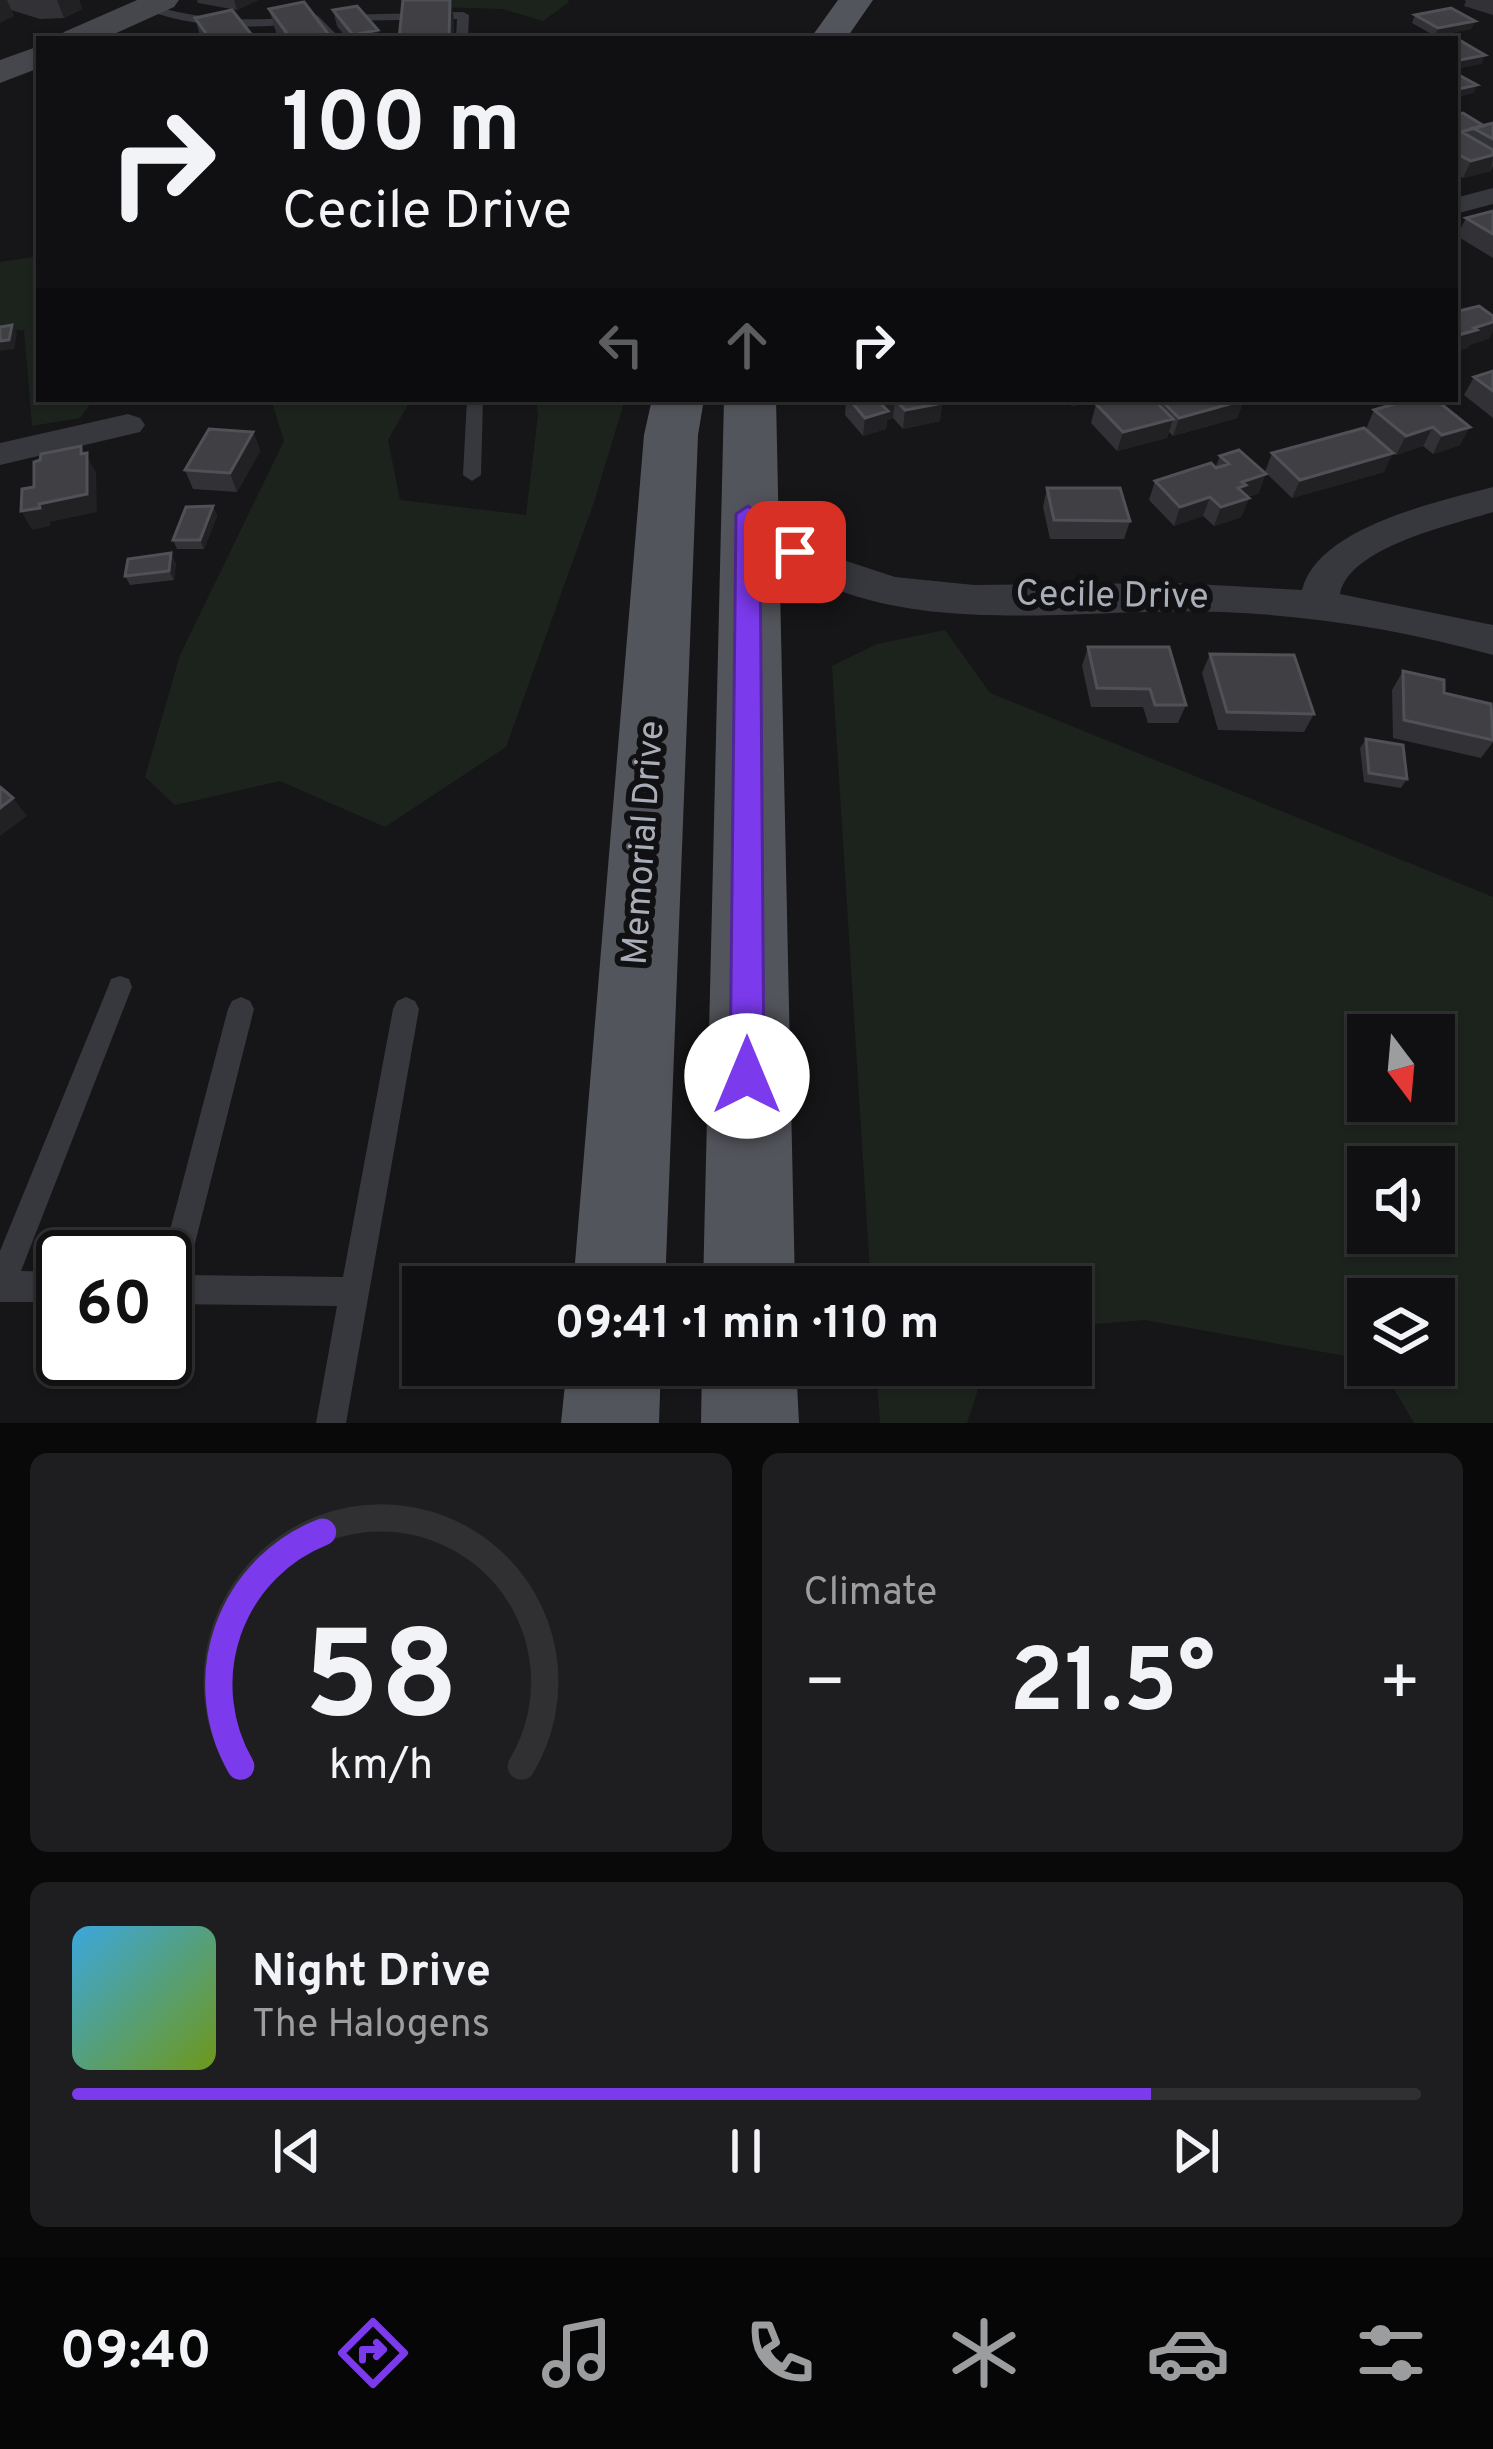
<!DOCTYPE html>
<meta charset="utf-8">
<style>
:root{--surface:#101012;--page:#1e1e20;--text:#f1f3f6;--muted:#9c9d9f;--line:#303032;--accent:#7c3aed}
body{margin:0;font-family:Overpass,sans-serif;background:var(--page);color:var(--text);height:100vh;display:flex;flex-direction:column;font-size:45px;white-space:nowrap}
*{box-sizing:border-box;margin:0}
p{font-size:39px;color:var(--muted)}
.icon{flex:none;width:66px;height:66px;fill:none;stroke:currentColor;stroke-width:2;stroke-linecap:round;stroke-linejoin:round}
.map{position:relative;height:1423px;overflow:hidden}
.drawer{display:flex;flex-direction:column;gap:30px;padding:30px;background:#09090a;flex:1}
.drawer>*{flex:none}
.hud{position:absolute;left:36px;top:36px;width:1422px;height:366px;border-radius:0px;box-shadow:0 3px 9px #0004,0 0 0 3px var(--line);background:#101012;color:var(--text);overflow:hidden}
.needle{width:78px;rotate:164deg}
.fabs{position:absolute;left:1347px;top:1014px;display:grid;gap:24px}
.fabs a{display:grid;place-items:center;width:108px;height:108px;border-radius:0px;background:var(--surface);box-shadow:0 3px 9px #0004,0 0 0 3px var(--line);font-size:60px}
.speed{position:absolute;left:36px;top:1230px;display:flex;gap:24px;font-size:60px;font-weight:700;text-align:center}
.speed>*{display:grid;place-content:center;width:156px;height:156px;border-radius:50%;background:var(--surface);box-shadow:0 3px 9px #0004,0 0 0 3px var(--line);line-height:1}
.speed .limit{border:6px solid #111;border-radius:18px;background:#fff;color:#111}
.pin{position:absolute;display:grid;place-items:center;width:102px;height:102px;color:#fff;margin:-51px;border-radius:24px;box-shadow:0 6px 18px #0006}
.me{position:absolute;width:132px;margin:-66px;rotate:0deg;stroke-linejoin:round;filter:drop-shadow(0 0 9px #0008)}
.turn{display:flex;align-items:center;gap:42px;height:252px;padding:0 48px;font-size:54px}
.turn .icon{width:156px;height:156px;stroke-width:2.5}
.turn b{display:block;font-size:84px;line-height:102px}
.lanes{display:flex;align-items:center;height:114px;padding:0 48px;background:#0003;justify-content:center;gap:60px;direction:ltr}
.lanes .off{opacity:.35}
.big{font-size:90px;font-weight:700;line-height:1.1}
.drawer .widget{flex:1;display:flex;flex-direction:column;justify-content:center;gap:18px;min-width:0;padding:0 42px;border-radius:18px;background:var(--page)}
.drawer .dial{align-items:center;gap:0}
.dial svg{height:312px;overflow:visible;fill:none;stroke:var(--line);stroke-width:7;stroke-linecap:round;text-anchor:middle}
.dial text{fill:var(--text);stroke:none}
.song{display:flex;align-items:center;gap:36px}
.cover{width:144px;height:144px;border-radius:18px;background:linear-gradient(135deg,hsl(200 70% 55%),hsl(80 70% 35%))}
.played{height:12px;border-radius:6px;background:linear-gradient(90deg,var(--accent) 80%,var(--line) 80%)}
.keys{display:flex;justify-content:space-around;direction:ltr}
.heat{display:flex;justify-content:space-between;align-items:center;font-size:66px;direction:ltr}
.drawer .tiles{flex:1;display:grid;gap:30px;grid-template-columns:1fr 1fr}
.widget:last-child{grid-column:span 2}
.trip{position:absolute;left:402px;top:1266px;width:690px;height:120px;border-radius:0px;background:var(--surface);box-shadow:0 3px 9px #0004,0 0 0 3px var(--line);font-weight:700;line-height:120px;text-align:center}
.dock{display:flex;height:192px;justify-content:space-around;align-items:center;background:#060607;color:var(--muted)}
.dock .icon{width:84px;height:84px}
.dock .selected{color:var(--accent)}
.dock b{font-size:54px;color:var(--text)}
.map>svg:first-child{display:block}
</style>
<div class="map">
<svg width="1493" height="1423" viewBox="0 0 1493 1423">
<rect width="100%" height="100%" fill="#161618"/>
<path fill="#1c231d" fill-rule="evenodd" d="M 452,0 L 568,0 L 569,2 L 543,21 L 503,9 L 432,7 Z
M 39,256 L 39,399 L 94,399 L 80,418 L 32,426 L 24,330 L 0,331 L 0,262 Z
M 271,399 L 411,399 L 388,440 L 400,500 L 526,515 L 538,415 L 536,399 L 625,399 L 594,502 L 506,747 L 385,827 L 280,781 L 175,805 L 145,777 L 180,655 L 284,441 Z
M 945,630 L 990,693 L 1493,897 L 1493,1423 L 1414,1423 L 1380,1365 L 1434,1365 L 1434,1299 L 1368,1299 L 1368,1360 L 1145,1320 L 1071,1326 L 1071,1287 L 871,1287 L 832,666 L 877,644 ZM 1434,1035 L 1434,1101 L 1368,1101 L 1368,1035 ZM 1434,1167 L 1434,1233 L 1368,1233 L 1368,1167 Z
M 876,1365 L 986,1365 L 967,1423 L 880,1423 Z"/>
<g fill="none" stroke-linecap="round" stroke-linejoin="round">
<path fill="#37383d" fill-rule="evenodd" d="M 147,4 C 205,22 257,22 317,15 L 341,39 L 329,39 L 314,22 C 255,29 200,30 143,9 L 143,5 Z
M 463,12 L 469,15 L 468,39 L 456,39 L 457,19 L 342,21 L 336,18 L 342,15 Z
M 467,399 L 483,399 L 481,475 L 472,481 L 463,475 Z
M 120,976 L 129,979 L 132,987 L 21,1271 L 63,1272 L 63,1302 L 0,1302 L 0,1251 L 108,987 L 111,979 Z
M 241,997 L 250,1001 L 254,1009 L 187,1275 L 343,1277 L 393,1009 L 397,1001 L 406,997 L 415,1001 L 419,1009 L 346,1423 L 316,1423 L 337,1306 L 165,1304 L 163,1257 L 228,1009 L 232,1001 Z"/>
<path fill="#37383d" fill-rule="evenodd" d="M 1493,188 L 1493,204 L 1455,214 L 1455,198 Z
M 128,414 L 140,418 L 145,425 L 140,432 L 0,465 L 0,443 Z
M 1493,487 L 1493,512 C 1452,525 1349,547 1340,594 L 1493,625 L 1493,655 C 1404,630 1315,616 1223,612 C 1075,605 885,649 762,546 C 750,536 738,527 730,514 L 735,505 L 761,505 L 825,554 L 895,577 L 974,585 L 1176,583 L 1302,590 C 1318,527 1437,502 1493,487 Z"/>
<path fill="#45474d" fill-rule="evenodd" d="M 137,0 L 179,0 L 174,7 L 103,39 L 59,39 L 64,32 Z
M 39,46 L 39,68 L 0,83 L 0,60 Z"/>
<path fill="#53555c" fill-rule="evenodd" d="M 838,0 L 873,0 L 846,39 L 810,39 Z
M 652,399 L 704,399 L 698,435 L 665,1287 L 573,1287 L 644,435 Z
M 724,399 L 776,399 L 795,1287 L 703,1287 Z
M 567,1365 L 661,1365 L 659,1423 L 561,1423 Z
M 702,1365 L 796,1365 L 799,1423 L 701,1423 Z"/>
</g>
<path fill="#323236" d="M 0,0 L 79,0 L 82,9 L 64,18 L 40,19 L 11,10 L 14,16 Z
M 197,0 L 258,0 L 237,10 L 198,3 Z
M 1464,0 L 1493,0 L 1493,15 L 1464,6 L 1466,1 Z
M 269,9 L 332,39 L 280,39 L 276,32 Z
M 333,10 L 379,39 L 347,39 L 337,26 Z
M 1415,15 L 1475,21 L 1471,29 L 1435,36 L 1412,23 Z
M 195,18 L 255,39 L 201,39 Z
M 1455,115 L 1484,126 L 1493,123 L 1493,166 L 1491,171 L 1463,178 L 1455,174 Z
M 1493,211 L 1493,258 L 1457,236 L 1466,218 Z
M 1493,371 L 1493,418 L 1464,395 L 1474,377 Z
M 846,399 L 940,399 L 940,421 L 903,429 L 893,418 L 887,420 L 886,429 L 863,436 L 845,415 Z
M 1117,399 L 1244,400 L 1237,418 L 1173,436 L 1169,432 L 1167,438 L 1117,451 L 1091,423 L 1096,404 Z
M 1386,399 L 1436,399 L 1460,445 L 1433,454 L 1423,446 L 1396,455 L 1366,429 L 1374,410 L 1392,405 Z
M 253,432 L 260,451 L 237,492 L 193,489 L 185,470 Z
M 1272,453 L 1384,472 L 1292,498 L 1265,472 Z
M 1220,456 L 1259,493 L 1248,497 L 1249,498 L 1241,517 L 1214,526 L 1203,516 L 1174,526 L 1149,500 L 1155,481 L 1215,468 Z
M 1047,488 L 1130,521 L 1124,539 L 1050,539 L 1043,507 Z
M 213,506 L 217,516 L 204,549 L 177,549 L 173,540 Z
M 176,563 L 174,580 L 130,585 L 125,576 Z
M 1088,647 L 1186,705 L 1178,723 L 1148,723 L 1143,707 L 1091,707 L 1082,666 Z
M 1210,654 L 1314,714 L 1304,732 L 1218,730 L 1202,673 Z
M 1403,671 L 1493,722 L 1493,742 L 1481,758 L 1393,738 L 1392,690 Z
M 1366,739 L 1407,779 L 1401,788 L 1364,782 L 1360,748 Z"/>
<path fill="#212124" d="M 0,0 L 7,0 L 14,16 L 0,23 Z
M 57,0 L 79,0 L 82,9 L 64,18 Z
M 234,0 L 258,0 L 237,10 Z
M 451,0 L 454,20 L 454,39 L 449,39 Z
M 1475,21 L 1471,29 L 1435,36 L 1438,28 Z
M 378,30 L 379,39 L 354,39 L 353,35 Z
M 1485,55 L 1482,64 L 1455,69 L 1455,61 Z
M 1477,85 L 1474,93 L 1456,98 L 1459,89 Z
M 1493,155 L 1491,171 L 1463,178 L 1471,161 Z
M 1493,322 L 1493,332 L 1489,339 L 1470,345 L 1468,348 L 1455,352 L 1455,336 Z
M 12,325 L 17,334 L 14,349 L 0,351 L 0,341 Z
M 895,399 L 893,418 L 887,420 L 886,429 L 863,436 L 865,418 L 881,404 Z
M 1073,399 L 1094,399 L 1094,401 L 1071,407 Z
M 1244,400 L 1237,418 L 1173,436 L 1179,418 Z
M 943,403 L 940,421 L 903,429 L 905,410 Z
M 1173,419 L 1167,438 L 1117,451 L 1123,432 Z
M 1433,427 L 1423,446 L 1396,455 L 1406,436 Z
M 1470,427 L 1460,445 L 1433,454 L 1442,435 Z
M 253,432 L 260,451 L 237,492 L 230,473 Z
M 81,446 L 96,472 L 97,512 L 50,522 L 50,526 L 32,530 L 21,511 L 39,504 L 81,454 Z
M 1393,453 L 1384,472 L 1292,498 L 1300,480 Z
M 1266,474 L 1259,493 L 1241,499 L 1249,498 L 1241,517 L 1214,526 L 1221,507 L 1242,482 Z
M 1210,497 L 1203,516 L 1174,526 L 1180,507 Z
M 213,506 L 217,516 L 204,549 L 200,540 Z
M 171,553 L 176,563 L 174,580 L 169,571 Z
M 13,798 L 27,816 L 0,836 L 0,808 Z"/>
<path fill="#3f3f44" stroke="#4f5156" stroke-width="3" d="M 403,0 L 450,0 L 449,39 L 399,39 Z
M 304,2 L 332,39 L 291,39 L 269,9 Z
M 357,6 L 378,30 L 353,35 L 333,10 Z
M 1451,8 L 1475,21 L 1438,28 L 1415,15 Z
M 232,10 L 255,39 L 210,39 L 195,18 Z
M 1461,41 L 1485,55 L 1455,61 L 1455,42 Z
M 1455,73 L 1477,85 L 1459,89 L 1455,87 Z
M 1463,113 L 1484,126 L 1460,132 L 1455,128 L 1455,115 Z
M 1493,123 L 1493,139 L 1473,128 Z
M 1455,128 L 1493,150 L 1493,155 L 1471,161 L 1455,153 Z
M 1493,211 L 1493,234 L 1466,218 Z
M 1479,306 L 1493,316 L 1493,322 L 1474,328 L 1477,330 L 1455,336 L 1455,320 L 1459,319 L 1455,316 L 1455,312 Z
M 12,325 L 9,340 L 0,341 L 0,327 Z
M 1493,371 L 1493,391 L 1474,377 Z
M 849,399 L 940,399 L 943,403 L 905,410 L 895,399 L 881,404 L 888,411 L 865,418 Z
M 1117,399 L 1153,399 L 1173,419 L 1123,432 L 1096,404 Z
M 1160,399 L 1243,399 L 1244,400 L 1179,418 Z
M 1411,399 L 1435,399 L 1470,427 L 1442,435 L 1433,427 L 1406,436 L 1374,410 Z
M 1364,428 L 1393,453 L 1300,480 L 1272,453 Z
M 209,429 L 253,432 L 230,473 L 185,470 Z
M 81,446 L 81,454 L 87,453 L 87,494 L 39,504 L 40,508 L 21,511 L 22,489 L 34,487 L 34,462 L 40,460 L 41,454 Z
M 1239,450 L 1266,474 L 1242,482 L 1246,485 L 1238,488 L 1249,498 L 1221,507 L 1210,497 L 1180,507 L 1155,481 L 1211,463 L 1216,468 L 1229,464 L 1220,456 Z
M 1047,488 L 1120,488 L 1130,521 L 1054,520 Z
M 213,506 L 200,540 L 173,540 L 186,507 Z
M 171,553 L 169,571 L 125,576 L 128,559 Z
M 1088,647 L 1169,647 L 1186,705 L 1155,705 L 1150,689 L 1097,688 Z
M 1210,654 L 1294,655 L 1314,714 L 1227,712 Z
M 1403,671 L 1444,680 L 1444,693 L 1491,704 L 1493,740 L 1404,720 Z
M 1366,739 L 1403,745 L 1407,779 L 1369,773 Z
M 0,787 L 13,798 L 0,808 Z"/>
<path fill="#7c3aed" stroke="#51269a" stroke-width="3" d="M 748,506 L 807,552 L 803,558 L 786,558 L 760,536 L 764,1076 L 759,1088 L 747,1093 L 735,1088 L 730,1076 L 736,514 Z"/>
<g text-anchor="middle" dominant-baseline="central" stroke-width="12" stroke-linejoin="round" paint-order="stroke">
<g font-size="36" fill="#a8adb8" stroke="#111113">
<text transform="translate(1112 597) rotate(1)">Cecile Drive</text>
<text transform="translate(645 843) rotate(-86)">Memorial Drive</text>
</g>
</g>
</svg>
<div class="fabs">
<a><svg class="needle" viewBox="-14 -14 28 28"><path d="M0-13l5 13h-10z" fill="#e53935"/><path d="M0 13l5-13h-10z" fill="#9c9d9f"/></svg></a>
<a><svg class="icon" aria-label="sound" viewBox="0 0 24 24"><path d="M4 9h4l5-4v14l-5-4H4zM17 9q2 3 0 6"/></svg></a>
<a><svg class="icon" aria-label="layers" viewBox="0 0 24 24"><path d="M12 4l9 5-9 5-9-5zM3 14l9 5 9-5"/></svg></a>
</div>
<div class="speed"><div class="limit">60</div></div>
<div class="pin" style="left:795px;top:552px;background:#d93025"><svg class="icon" aria-label="arrive" viewBox="0 0 24 24"><path d="M6 21V4h12l-3 4 3 4H6"/></svg></div>
<svg class="me" style="left:747px;top:1076px" viewBox="-20 -20 40 40"><circle r="19" fill="#fff"/><path d="M0-13L10 11 0 6-10 11z" fill="#7c3aed"/></svg>
<div class="trip">09:41 · 1 min · 110 m</div>
<div class="hud">
<div class="turn"><svg class="icon" aria-label="right" viewBox="0 0 24 24"><path d="M7 20v-9h11M14 6l5 5-5 5"/></svg><div><b>100 m</b>Cecile Drive</div></div>
<div class="lanes"><svg class="icon off" aria-label="left" viewBox="0 0 24 24"><path d="M17 20v-9H6M10 6l-5 5 5 5"/></svg><svg class="icon off" aria-label="ahead" viewBox="0 0 24 24"><path d="M12 20V5M6 11l6-6 6 6"/></svg><svg class="icon" aria-label="right" viewBox="0 0 24 24"><path d="M7 20v-9h11M14 6l5 5-5 5"/></svg></div>
</div>
</div>
<section class="drawer">
<div class="tiles">
<div class="widget dial"><svg viewBox="0 0 100 80">
<path d="M14 69A42 42 0 1 1 86 69"/>
<path d="M14 69A42 42 0 0 1 35 9" stroke="#7c3aed"/>
<text x="50" y="56" font-size="32" font-weight="700">58</text>
<text x="50" y="72" font-size="11">km/h</text>
</svg></div>
<div class="widget"><p>Climate</p>
<div class="heat"><a>−</a><b class="big">21.5°</b><a>+</a></div>
</div>
<div class="widget">
<div class="song"><i class="cover"></i><div><b>Night Drive</b><p>The Halogens</p></div></div>
<div class="played"></div>
<div class="keys"><svg class="icon" aria-label="previous" viewBox="0 0 24 24"><path d="M18 5L8 12l10 7zM5 5v14"/></svg><svg class="icon" aria-label="pause" viewBox="0 0 24 24"><path d="M8 5v14M16 5v14"/></svg><svg class="icon" aria-label="next" viewBox="0 0 24 24"><path d="M6 5l10 7-10 7zM19 5v14"/></svg></div>
</div>
</div>
</section>
<nav class="dock">
<b>09:40</b>
<svg class="icon selected" aria-label="directions" viewBox="0 0 24 24"><path d="M12 3l9 9-9 9-9-9zM9 14v-3h6M13 9l2 2-2 2"/></svg>
<svg class="icon" aria-label="music" viewBox="0 0 24 24"><path d="M9 18V5l10-2v13"/><circle cx="6" cy="18" r="3"/><circle cx="16" cy="16" r="3"/></svg>
<svg class="icon" aria-label="phone" viewBox="0 0 24 24"><path d="M5 4h4l2 5-3 2q2 4 5 5l2-3 5 2v4C11 20 4 13 5 4z"/></svg>
<svg class="icon" aria-label="climate" viewBox="0 0 24 24"><path d="M12 3v18M4 7l16 10M4 17L20 7"/></svg>
<svg class="icon" aria-label="car" viewBox="0 0 24 24"><path d="M5 17H2v-5l4-1 3-4h7l3 4 3 1v5h-3M9 17h6M6 11h13"/><circle cx="7" cy="17" r="2"/><circle cx="17" cy="17" r="2"/></svg>
<svg class="icon" aria-label="filters" viewBox="0 0 24 24"><path d="M4 7h16M4 17h16"/><circle cx="9" cy="7" r="2"/><circle cx="15" cy="17" r="2"/></svg>
</nav>
